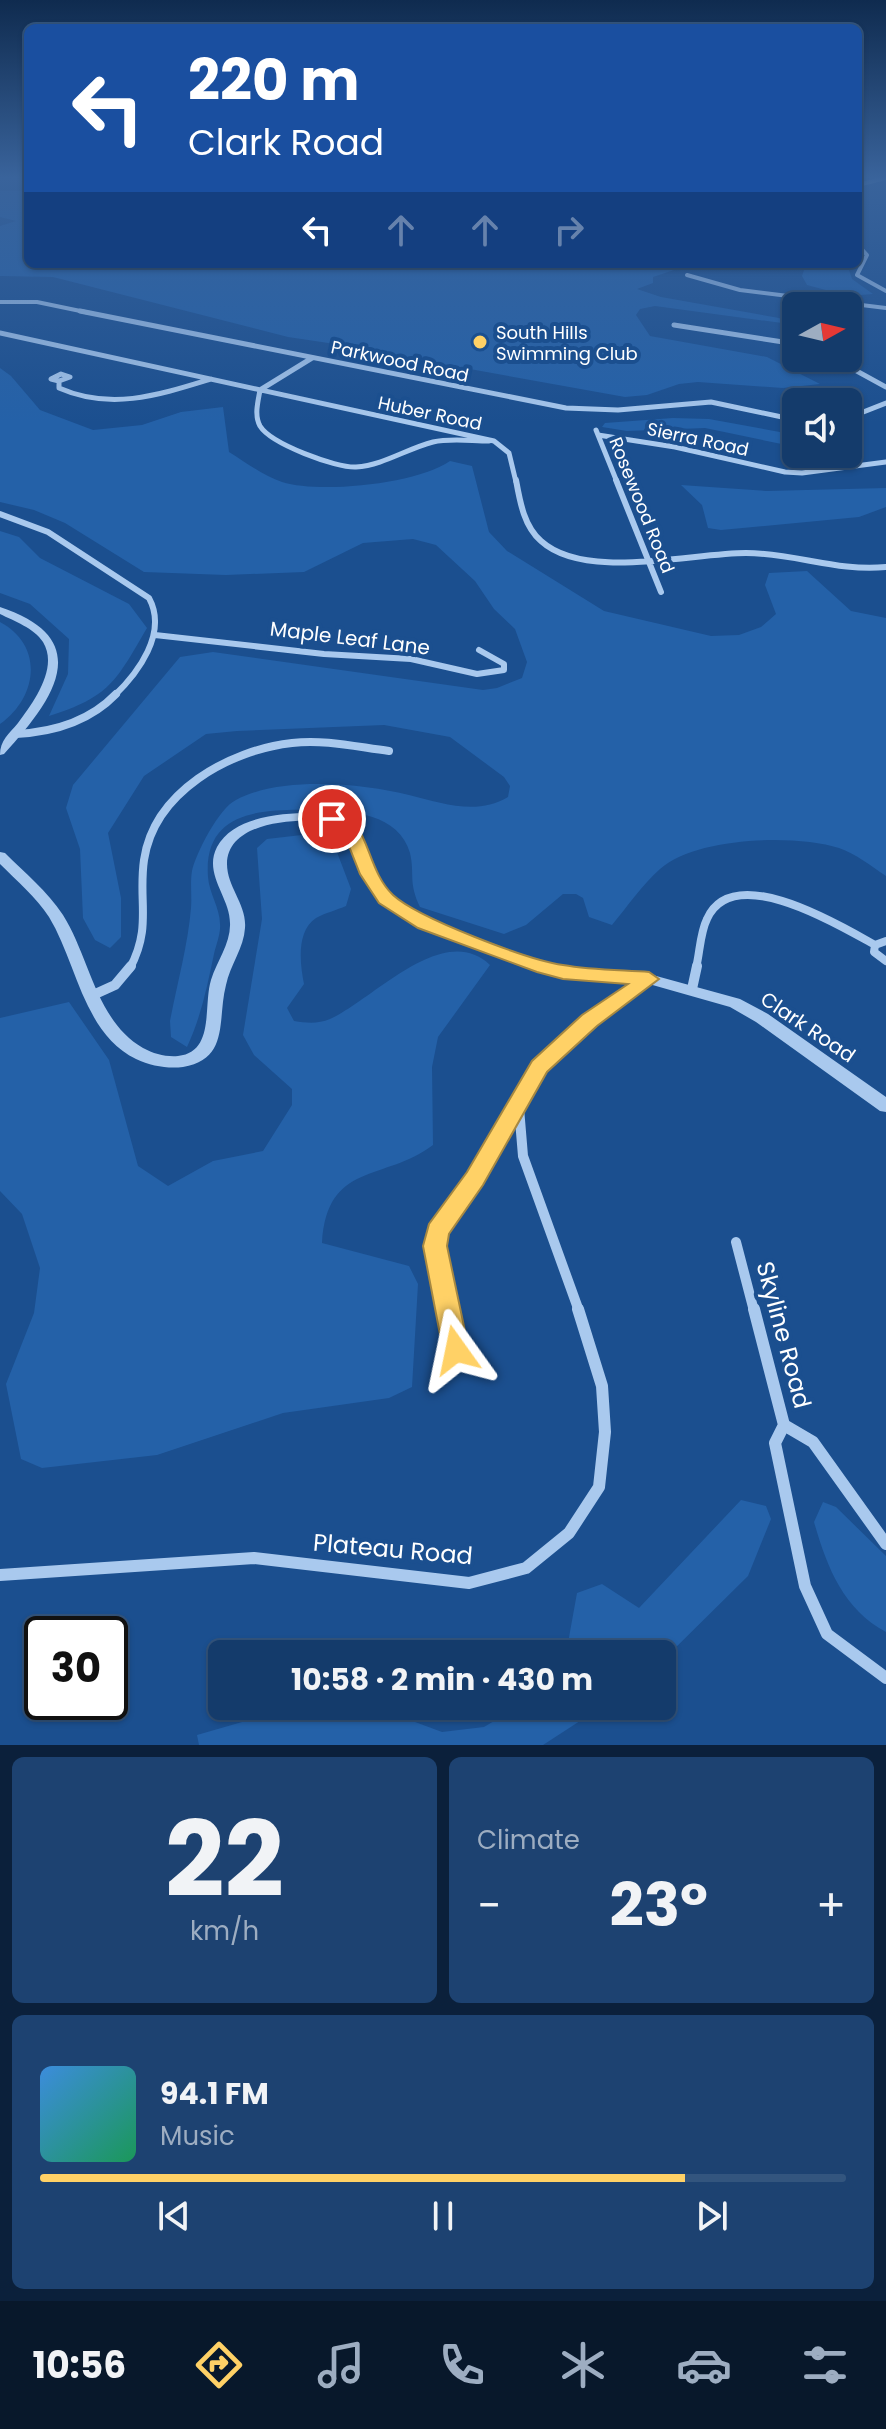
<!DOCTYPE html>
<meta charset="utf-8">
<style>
:root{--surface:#143b6b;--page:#1d4271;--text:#f1f3f6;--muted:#9dadc1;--line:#33557e;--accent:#ffd166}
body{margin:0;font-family:Poppins,sans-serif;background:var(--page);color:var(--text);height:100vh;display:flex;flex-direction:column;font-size:30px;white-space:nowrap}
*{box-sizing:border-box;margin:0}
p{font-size:26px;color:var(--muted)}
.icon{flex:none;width:44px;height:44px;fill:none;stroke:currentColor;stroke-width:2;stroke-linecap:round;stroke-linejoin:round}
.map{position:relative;height:1745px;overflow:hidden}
.panel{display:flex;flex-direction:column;gap:12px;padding:12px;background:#0b203b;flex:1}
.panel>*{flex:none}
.top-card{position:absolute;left:24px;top:24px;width:838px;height:244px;border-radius:12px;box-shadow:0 2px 6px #0004,0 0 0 2px var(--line);background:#1a4fa0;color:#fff;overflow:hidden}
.needle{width:52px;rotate:82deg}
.controls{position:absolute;left:782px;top:292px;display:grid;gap:16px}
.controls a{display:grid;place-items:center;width:80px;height:80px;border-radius:12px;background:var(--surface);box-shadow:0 2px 6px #0004,0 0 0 2px var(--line);font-size:40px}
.speed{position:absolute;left:24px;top:1616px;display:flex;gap:16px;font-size:40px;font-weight:700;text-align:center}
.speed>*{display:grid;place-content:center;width:104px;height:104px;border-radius:50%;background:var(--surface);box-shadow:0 2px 6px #0004,0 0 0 2px var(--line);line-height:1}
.speed .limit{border:4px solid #111;border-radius:12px;background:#fff;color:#111}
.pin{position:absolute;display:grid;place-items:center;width:68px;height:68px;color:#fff;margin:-34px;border:4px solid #fff;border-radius:50%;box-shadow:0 2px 8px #0007}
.me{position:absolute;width:88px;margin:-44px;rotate:348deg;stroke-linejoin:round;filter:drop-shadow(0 0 6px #0008)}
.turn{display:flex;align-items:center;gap:28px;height:168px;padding:0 32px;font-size:36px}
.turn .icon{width:104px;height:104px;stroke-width:2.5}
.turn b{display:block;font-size:56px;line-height:68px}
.lanes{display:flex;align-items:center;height:76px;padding:0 32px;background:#0003;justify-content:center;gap:40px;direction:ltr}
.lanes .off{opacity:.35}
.big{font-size:60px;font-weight:700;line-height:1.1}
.panel .tile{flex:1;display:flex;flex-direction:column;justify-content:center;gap:12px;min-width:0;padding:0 28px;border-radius:12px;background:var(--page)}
.panel .dial{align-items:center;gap:0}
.dial b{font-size:104px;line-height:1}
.song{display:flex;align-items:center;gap:24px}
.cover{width:96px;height:96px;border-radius:12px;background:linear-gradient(135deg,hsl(210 70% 55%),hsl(150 70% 35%))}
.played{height:8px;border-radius:4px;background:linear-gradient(90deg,var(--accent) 80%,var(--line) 80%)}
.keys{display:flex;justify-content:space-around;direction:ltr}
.heat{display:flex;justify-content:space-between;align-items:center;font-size:44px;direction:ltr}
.panel .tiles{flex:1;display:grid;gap:12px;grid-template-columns:1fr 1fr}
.tile:last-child{grid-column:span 2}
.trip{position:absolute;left:208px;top:1640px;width:468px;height:80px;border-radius:12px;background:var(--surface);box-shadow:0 2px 6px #0004,0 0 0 2px var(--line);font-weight:700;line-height:80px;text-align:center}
.tabs{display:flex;height:128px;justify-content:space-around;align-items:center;background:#08182b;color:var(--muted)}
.tabs .icon{width:56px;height:56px}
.tabs .on{color:var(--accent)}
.tabs b{font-size:36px;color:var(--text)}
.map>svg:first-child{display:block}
</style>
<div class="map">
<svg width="886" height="1745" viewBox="0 0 886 1745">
<rect width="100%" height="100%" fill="#1b4f8f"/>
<path fill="#2461a8" d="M 0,191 L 28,191 L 28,264 L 481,264 L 555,268 L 585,264 L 718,264 L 674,270 L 653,277 L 653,283 L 637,289 L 661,297 L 779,318 L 789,324 L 655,306 L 640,309 L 636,315 L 650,336 L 767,357 L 820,384 L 783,388 L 698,382 L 679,384 L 647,395 L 625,397 L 381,353 L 382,351 L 288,337 L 53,277 L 0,276 L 0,226 L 16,221 L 0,217 Z
M 806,264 L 847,264 L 852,279 L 873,294 L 848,296 L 807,285 L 802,276 Z
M 0,368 L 11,376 L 40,410 L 93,430 L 142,425 L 181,412 L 223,407 L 229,452 C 245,462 264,476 282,482 C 320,494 417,484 450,461 L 472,466 L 489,532 L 507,551 L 604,611 L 711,636 L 739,635 L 761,627 L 776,614 L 765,585 L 769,573 L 807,571 L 851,611 L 886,618 L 886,876 C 871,866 856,854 839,848 C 794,834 696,837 660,869 C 642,885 627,907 612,925 L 589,917 L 583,898 L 576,894 L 563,894 L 526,925 L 504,934 L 420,907 C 408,882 415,875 410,853 C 399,814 351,810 318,810 C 266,809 203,808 208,877 C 209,893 220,908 220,924 C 221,933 216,945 214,954 C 207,987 201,1017 187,1047 L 171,1037 L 170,1021 C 177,984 188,945 191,908 C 192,896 190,883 192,871 C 196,853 219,808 236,800 C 280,776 361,783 409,795 C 442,803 477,816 508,797 L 510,786 L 504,777 L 450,737 L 384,725 L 237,731 L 206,734 L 144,776 L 108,833 L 121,898 L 121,937 L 110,948 L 95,940 L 83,918 L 80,849 L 66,808 L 73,785 L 180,657 L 213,652 L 483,690 L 497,688 L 522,678 L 527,662 L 515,629 L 494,609 L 475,581 L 436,545 L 413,539 L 363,543 L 304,572 L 226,575 L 144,572 L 65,523 L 34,510 L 0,502 Z
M 673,418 L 709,419 L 796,435 L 796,447 L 705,428 L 627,431 L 602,427 L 605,423 Z
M 681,485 L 767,491 L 886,488 L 886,507 L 859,517 L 721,530 L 708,528 L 702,505 Z
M 0,531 L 19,537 L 40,558 L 129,604 L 147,628 C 116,681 110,697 49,716 L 68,674 L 69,639 L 30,604 L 0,593 Z
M 0,622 C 45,646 37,698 0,724 Z
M 319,833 L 332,839 L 351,889 L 346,906 C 337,910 325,913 316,918 C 296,931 300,964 304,984 L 287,1008 L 294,1021 C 307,1023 318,1024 330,1019 C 372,1001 443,920 490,965 L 438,1037 L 432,1067 L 433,1145 C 384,1182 327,1161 322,1243 L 409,1266 L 418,1284 L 412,1387 L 389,1398 L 283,1413 L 157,1455 L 42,1468 L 21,1459 L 6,1384 L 34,1313 L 40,1268 L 22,1214 L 0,1191 L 0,1018 L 69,1002 L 109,1060 L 138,1166 L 168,1186 L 213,1161 L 263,1151 L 292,1105 L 292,1089 L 254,1055 L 243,1035 L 262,919 L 257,848 L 267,839 Z
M 741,1500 L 766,1506 L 771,1519 L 748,1576 L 662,1661 L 662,1654 L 566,1654 L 577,1593 L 602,1584 L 639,1608 Z
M 823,1502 L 836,1507 L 886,1556 L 886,1632 C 843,1609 827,1567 814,1522 Z
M 519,1706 L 603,1706 L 543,1745 L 199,1745 L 197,1735 L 256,1718 L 399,1716 L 442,1732 L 484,1727 Z"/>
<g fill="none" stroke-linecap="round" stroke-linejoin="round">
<path stroke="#a9c9ee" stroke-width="4" d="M 858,185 L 886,178
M 858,245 L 867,255 L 857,275 L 886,291
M 687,275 L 740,290 L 886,308
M 0,302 L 37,302 L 90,313"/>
<path stroke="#a9c9ee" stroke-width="5" d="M 80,311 L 566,408 L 618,410 L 711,402 L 796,420
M 674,325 L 796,344
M 0,333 L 494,441 L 509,453 L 516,482
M 312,358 L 260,390 C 258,402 254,415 260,426 C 271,444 336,468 356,467 C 384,465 406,449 433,442 C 450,438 471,441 489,441
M 833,358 L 886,387
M 61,374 L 70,377 L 59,381 L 51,379 Z
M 59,381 L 59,388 C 111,411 159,395 211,379
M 848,418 L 886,403
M 596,430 L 617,482
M 598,435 L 675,447 L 785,472 L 802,473 L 886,462"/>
<path stroke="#a9c9ee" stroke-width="6" d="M 516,480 C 520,502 524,526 541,541 C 585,581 691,553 746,553 C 794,553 838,572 886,567
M 616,480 L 661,592
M 0,514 L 48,532 L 149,598 C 168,633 138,673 114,696
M 155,635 L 324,654 L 411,659 L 477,674 L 504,670 L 504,664 L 479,650"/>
<path stroke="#a9c9ee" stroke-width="8" d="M 16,734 C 54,732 89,722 116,694
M 875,945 L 874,952 L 886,961
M 130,968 C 152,927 138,901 144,860 C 154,792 229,750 292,743 C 324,739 357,747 389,751
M 696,968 C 700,952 700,933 707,919 C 733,860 841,926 875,945 L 886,941"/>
<path stroke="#a9c9ee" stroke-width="10" d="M 692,989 L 697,966
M 93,995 L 115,985 L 131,966
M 736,1242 L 754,1311
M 448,1311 L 435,1246 L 438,1231 L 518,1108
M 579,1311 L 523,1156 L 519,1108 L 539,1067 L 590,1020 L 649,979"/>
<path stroke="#a9c9ee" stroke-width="12" d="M 448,1309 L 456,1350
M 754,1309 L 784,1425 L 813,1442 L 886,1544
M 784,1425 L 775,1443 L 805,1586 L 827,1634 L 886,1678
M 0,1575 L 254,1558 L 469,1583 L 526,1568 L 569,1533 L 599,1487 L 605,1432 L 602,1386 L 578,1309"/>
<path fill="#a9c9ee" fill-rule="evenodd" d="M 0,607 C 97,639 54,700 4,754 L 0,755 C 0,740 9,734 18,723 C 33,703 59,668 43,642 C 34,628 14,621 0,614 Z
M 310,813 L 325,815 L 355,824 L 376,873 L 391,896 L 429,920 L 540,962 L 563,967 L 649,974 L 740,999 L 768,1014 L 886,1097 L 886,1112 L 880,1111 L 756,1022 L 730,1007 L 649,984 L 563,977 L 537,971 L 419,926 L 381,902 L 362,874 L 344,830 C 335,826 325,822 315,821 C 286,819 227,825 227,864 C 227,887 247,905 245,928 C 244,948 230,965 226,985 C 217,1019 230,1059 183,1067 C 168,1069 151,1066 136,1059 C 83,1033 77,963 49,917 C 36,897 17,881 0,864 L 0,852 L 5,853 C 25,873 47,891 63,915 C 90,958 96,1021 143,1048 C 154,1054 166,1057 178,1056 C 215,1052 203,1006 211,980 C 217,961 231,943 230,923 C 230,897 203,874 217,847 C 233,817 280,813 310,813 Z"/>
</g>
<linearGradient id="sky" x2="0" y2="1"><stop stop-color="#0f2b4f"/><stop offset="0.42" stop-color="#39639b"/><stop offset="1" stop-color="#39639b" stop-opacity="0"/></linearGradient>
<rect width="886" height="422" fill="url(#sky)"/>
<path fill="#ffd166" stroke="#a68842" stroke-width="2" d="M 332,814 L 356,824 C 370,846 373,876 393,895 C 418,918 528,960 563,965 C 591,970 621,970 649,972 L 659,979 L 597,1026 L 547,1072 L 483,1185 L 449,1234 L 447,1246 L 469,1350 L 465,1358 L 456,1361 L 447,1358 L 443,1350 L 423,1246 L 429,1224 L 467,1172 L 532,1061 L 582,1015 L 628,984 L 563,979 L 537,972 L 418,928 L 379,903 L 360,874 L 343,831 L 323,819 Z"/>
<circle fill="#ffd166" stroke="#1b4f8f" stroke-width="3" cx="480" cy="342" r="8"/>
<g text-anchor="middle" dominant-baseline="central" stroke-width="8" stroke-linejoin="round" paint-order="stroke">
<g font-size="18" fill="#fff" stroke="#1b4f8f" text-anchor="start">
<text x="496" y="332">South Hills<tspan x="496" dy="21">Swimming Club</tspan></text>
</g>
<g font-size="18" fill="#fff" stroke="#1b4f8f">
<text transform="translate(400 361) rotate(12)">Parkwood Road</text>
<text transform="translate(430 413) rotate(12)">Huber Road</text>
<text transform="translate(698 439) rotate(12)">Sierra Road</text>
<text transform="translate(642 505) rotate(68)">Rosewood Road</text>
</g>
<g font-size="20" fill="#fff" stroke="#1b4f8f">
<text transform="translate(350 638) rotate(7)">Maple Leaf Lane</text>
<text transform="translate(808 1027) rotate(34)">Clark Road</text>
</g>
<g font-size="24" fill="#fff" stroke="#1b4f8f">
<text transform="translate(784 1335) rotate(75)">Skyline Road</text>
<text transform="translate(393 1549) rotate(5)">Plateau Road</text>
</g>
</g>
</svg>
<div class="controls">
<a><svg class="needle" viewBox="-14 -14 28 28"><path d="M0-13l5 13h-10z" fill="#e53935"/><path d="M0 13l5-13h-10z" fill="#9dadc1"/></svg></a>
<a><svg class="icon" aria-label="sound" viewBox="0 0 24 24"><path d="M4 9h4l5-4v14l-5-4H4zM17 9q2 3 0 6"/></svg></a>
</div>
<div class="speed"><div class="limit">30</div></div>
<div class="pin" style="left:332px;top:819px;background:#d93025"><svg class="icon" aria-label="arrive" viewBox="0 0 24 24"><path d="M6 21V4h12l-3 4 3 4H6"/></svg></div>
<svg class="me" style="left:456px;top:1350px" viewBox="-20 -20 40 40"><path d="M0-17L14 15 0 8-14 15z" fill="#ffd166" stroke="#fff" stroke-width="4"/></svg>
<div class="trip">10:58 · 2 min · 430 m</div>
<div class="top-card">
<div class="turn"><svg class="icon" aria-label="left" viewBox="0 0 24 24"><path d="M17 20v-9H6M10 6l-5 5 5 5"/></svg><div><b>220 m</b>Clark Road</div></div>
<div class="lanes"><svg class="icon" aria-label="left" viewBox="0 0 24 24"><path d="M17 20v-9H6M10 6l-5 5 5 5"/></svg><svg class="icon off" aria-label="ahead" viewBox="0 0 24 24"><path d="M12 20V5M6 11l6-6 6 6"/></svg><svg class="icon off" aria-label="ahead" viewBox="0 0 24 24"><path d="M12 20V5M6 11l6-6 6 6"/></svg><svg class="icon off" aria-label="right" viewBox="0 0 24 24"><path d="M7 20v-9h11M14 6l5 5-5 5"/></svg></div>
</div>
</div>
<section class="panel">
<div class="tiles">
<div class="tile dial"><b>22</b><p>km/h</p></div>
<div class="tile"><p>Climate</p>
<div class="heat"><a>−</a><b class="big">23°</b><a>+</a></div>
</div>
<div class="tile">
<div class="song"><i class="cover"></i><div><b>94.1 FM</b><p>Music</p></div></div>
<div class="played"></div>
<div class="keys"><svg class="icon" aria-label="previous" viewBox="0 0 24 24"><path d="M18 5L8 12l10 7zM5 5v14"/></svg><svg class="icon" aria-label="pause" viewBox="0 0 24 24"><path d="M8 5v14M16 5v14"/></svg><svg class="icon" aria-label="next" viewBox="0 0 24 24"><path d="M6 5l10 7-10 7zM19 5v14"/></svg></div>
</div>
</div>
</section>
<nav class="tabs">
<b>10:56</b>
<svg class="icon on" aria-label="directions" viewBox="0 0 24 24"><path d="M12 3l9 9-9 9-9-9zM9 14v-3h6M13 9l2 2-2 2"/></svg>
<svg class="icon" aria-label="music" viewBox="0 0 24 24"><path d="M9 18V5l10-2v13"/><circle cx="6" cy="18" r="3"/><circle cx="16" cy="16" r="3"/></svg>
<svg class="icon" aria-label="phone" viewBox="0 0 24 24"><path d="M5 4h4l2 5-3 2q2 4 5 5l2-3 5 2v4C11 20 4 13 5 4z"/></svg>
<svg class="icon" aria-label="climate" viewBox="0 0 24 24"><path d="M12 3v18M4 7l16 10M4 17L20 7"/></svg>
<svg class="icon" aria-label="car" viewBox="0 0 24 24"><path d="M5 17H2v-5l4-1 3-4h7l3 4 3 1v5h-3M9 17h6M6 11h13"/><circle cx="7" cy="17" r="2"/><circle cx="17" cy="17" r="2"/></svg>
<svg class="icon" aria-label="filters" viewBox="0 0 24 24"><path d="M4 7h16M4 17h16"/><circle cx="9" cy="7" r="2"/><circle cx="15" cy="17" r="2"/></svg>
</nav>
